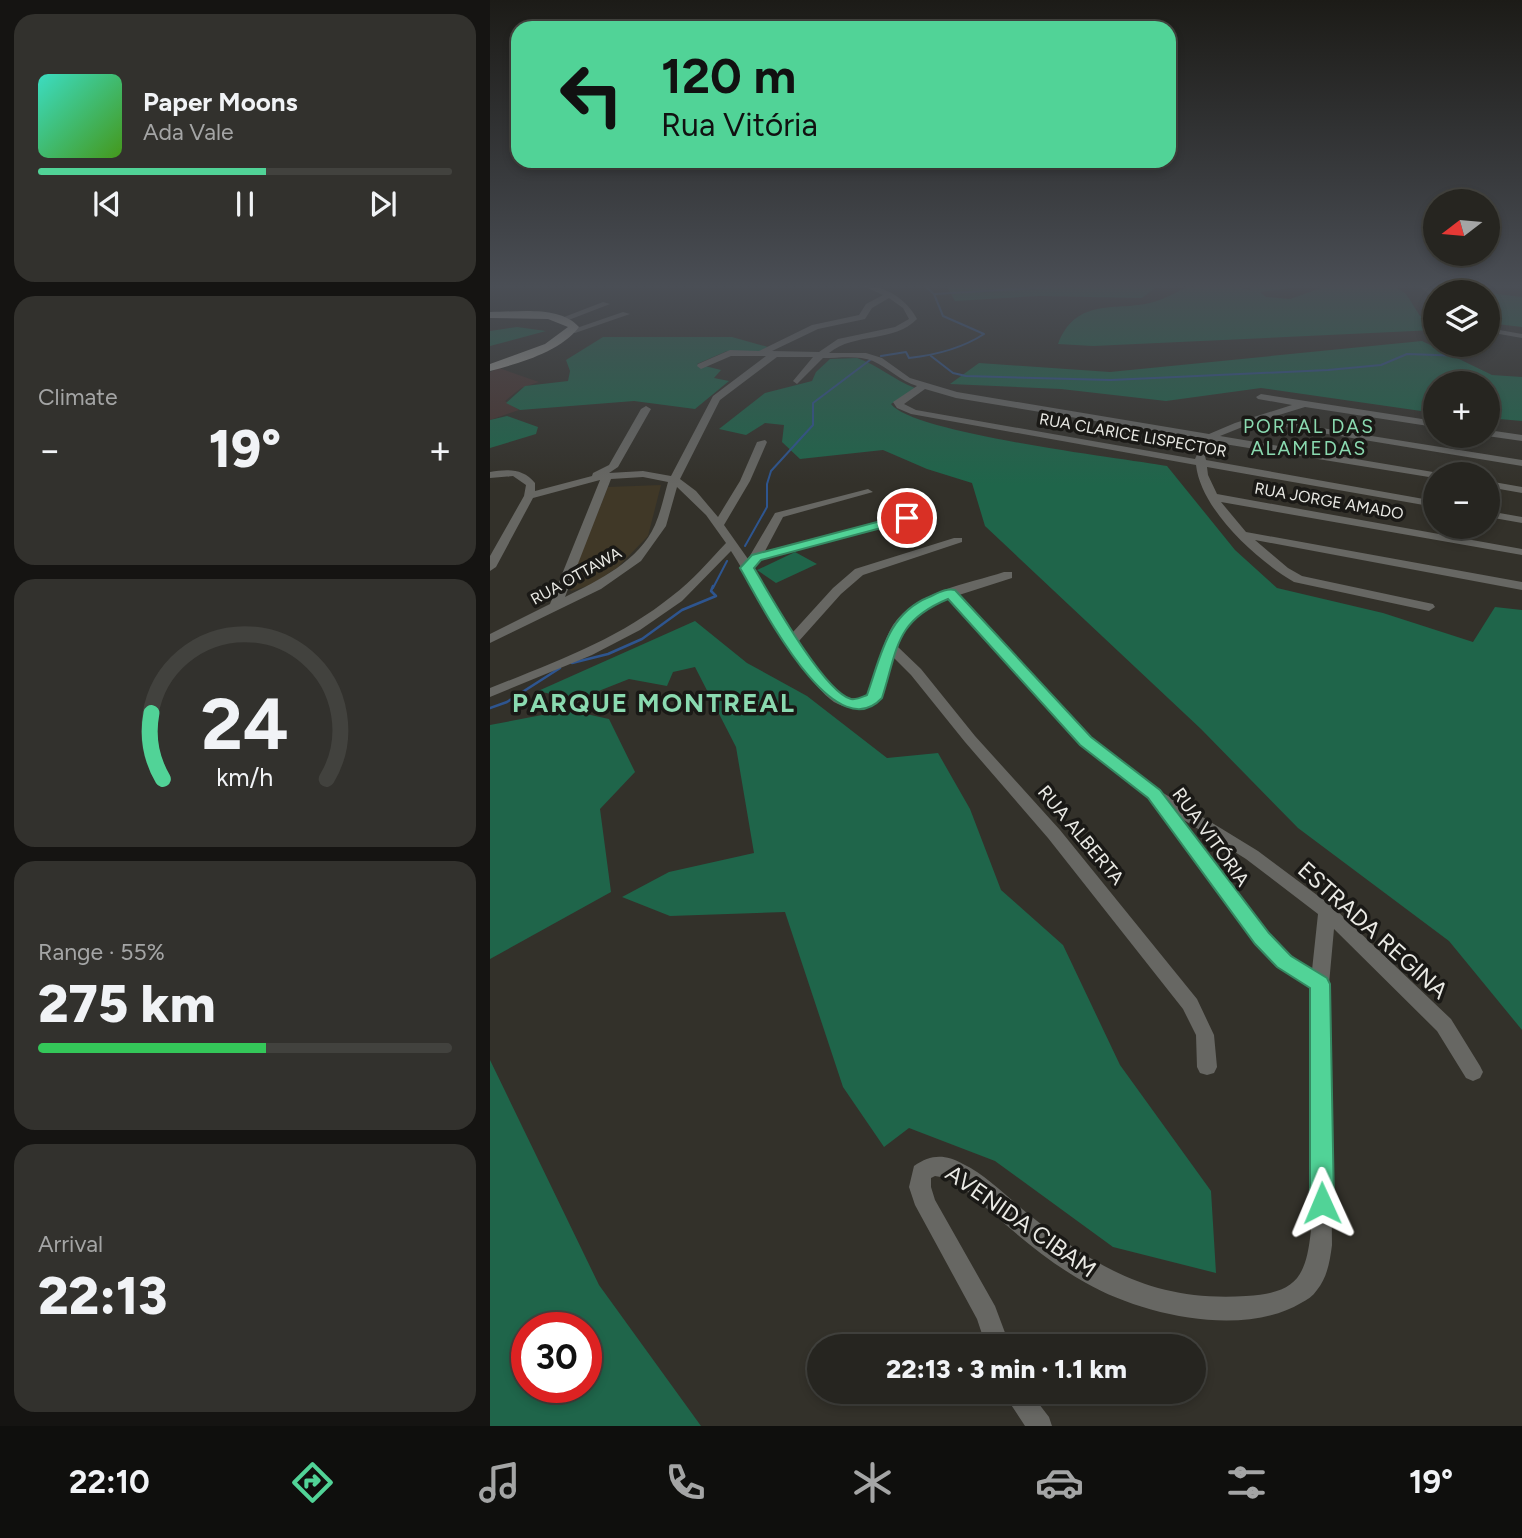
<!DOCTYPE html>
<meta charset="utf-8">
<style>
:root{--surface:#262520;--page:#32312d;--text:#f1f3f6;--muted:#a4a5a5;--line:#42423e;--accent:#51d397}
body{margin:0;font-family:Figtree,sans-serif;background:var(--page);color:var(--text);height:100vh;display:flex;flex-direction:column;font-size:26px;white-space:nowrap}
*{box-sizing:border-box;margin:0}
p{font-size:23px;color:var(--muted)}
.icon{flex:none;width:38px;height:38px;fill:none;stroke:currentColor;stroke-width:2;stroke-linecap:round;stroke-linejoin:round}
.map{position:relative;flex:1;overflow:hidden}
.drawer{display:flex;flex-direction:column;gap:14px;padding:14px;background:#151412;width:490px}
.drawer>*{flex:none}
.banner{position:absolute;left:21px;top:21px;width:665px;height:147px;border-radius:21px;box-shadow:0 4px 10px #0003,0 0 0 2px var(--line);background:#51d397;color:#111;overflow:hidden}
.needle{width:46px;rotate:254deg}
.tools{position:absolute;left:933px;top:189px;display:grid;gap:14px}
.tools a{display:grid;place-items:center;width:77px;height:77px;border-radius:50%;background:var(--surface);box-shadow:0 4px 10px #0003,0 0 0 2px var(--line);font-size:35px}
.speed{position:absolute;left:21px;top:1312px;display:flex;gap:14px;font-size:35px;font-weight:700;text-align:center}
.speed>*{display:grid;place-content:center;width:91px;height:91px;border-radius:50%;background:var(--surface);box-shadow:0 4px 10px #0003,0 0 0 2px var(--line);line-height:1}
.speed .limit{border:10px solid #d22;background:#fff;color:#111}
.pin{position:absolute;display:grid;place-items:center;width:60px;height:60px;color:#fff;margin:-30px;border:4px solid #fff;border-radius:50%;box-shadow:0 2px 7px #0007}
.me{position:absolute;width:77px;margin:-38px;rotate:359deg;stroke-linejoin:round;filter:drop-shadow(0 0 5px #0008)}
.turn{display:flex;align-items:center;gap:24px;height:147px;padding:0 35px;font-size:32px}
.turn .icon{width:91px;height:91px;stroke-width:2.5}
.turn b{display:block;font-size:49px;line-height:60px}
.big{font-size:52px;font-weight:800;line-height:1.1}
.drawer .widget{flex:1;display:flex;flex-direction:column;justify-content:center;gap:10px;min-width:0;padding:0 24px;border-radius:21px;background:var(--page)}
.drawer .dial{align-items:center;gap:0}
.dial svg{height:182px;overflow:visible;fill:none;stroke:var(--line);stroke-width:7;stroke-linecap:round;text-anchor:middle}
.dial text{fill:var(--text);stroke:none}
.song{display:flex;align-items:center;gap:21px}
.cover{width:84px;height:84px;border-radius:10px;background:linear-gradient(135deg,hsl(170 70% 55%),hsl(100 70% 35%))}
.played{height:7px;border-radius:4px;background:linear-gradient(90deg,var(--accent) 55%,var(--line) 55%)}
.keys{display:flex;justify-content:space-around;direction:ltr}
.heat{display:flex;justify-content:space-between;align-items:center;font-size:38px;direction:ltr}
.charge{height:10px;border-radius:5px;background:linear-gradient(90deg,#34c759 55%,var(--line) 0)}
.trip{position:absolute;left:317px;top:1334px;width:399px;height:70px;border-radius:35px;background:var(--surface);box-shadow:0 4px 10px #0003,0 0 0 2px var(--line);font-weight:800;line-height:70px;text-align:center}
.menu{display:flex;height:112px;justify-content:space-around;align-items:center;background:#0f0f0d;color:var(--muted)}
.menu .icon{width:49px;height:49px}
.menu .active{color:var(--accent)}
.menu b{font-size:32px;color:var(--text)}
main{display:flex;flex:1;min-height:0}
.map>svg:first-child{display:block}
</style>
<main>
<section class="drawer">
<div class="widget">
<div class="song"><i class="cover"></i><div><b>Paper Moons</b><p>Ada Vale</p></div></div>
<div class="played"></div>
<div class="keys"><svg class="icon" aria-label="previous" viewBox="0 0 24 24"><path d="M18 5L8 12l10 7zM5 5v14"/></svg><svg class="icon" aria-label="pause" viewBox="0 0 24 24"><path d="M8 5v14M16 5v14"/></svg><svg class="icon" aria-label="next" viewBox="0 0 24 24"><path d="M6 5l10 7-10 7zM19 5v14"/></svg></div>
</div>
<div class="widget"><p>Climate</p>
<div class="heat"><a>−</a><b class="big">19°</b><a>+</a></div>
</div>
<div class="widget dial"><svg viewBox="0 0 100 80">
<path d="M14 69A42 42 0 1 1 86 69"/>
<path d="M14 69A42 42 0 0 1 9 40" stroke="#51d397"/>
<text x="50" y="56" font-size="32" font-weight="700">24</text>
<text x="50" y="72" font-size="11">km/h</text>
</svg></div>
<div class="widget"><p>Range · 55%</p><b class="big">275 km</b><div class="charge"></div></div>
<div class="widget"><p>Arrival</p><b class="big">22:13</b></div>
</section>
<div class="map">
<svg width="1032" height="1426" viewBox="0 0 1032 1426">
<rect width="100%" height="100%" fill="#33312a"/>
<path fill="#47332e" d="M 9,368 L 49,382 L 31,388 L 15,401 L 29,410 L 0,420 L 0,372 Z"/>
<path fill="#403827" d="M 171,485 L 158,536 L 128,567 L 101,585 L 81,591 L 78,585 L 118,487 Z"/>
<path fill="#1f654a" fill-rule="evenodd" d="M 456,285 L 669,285 L 652,298 L 549,296 L 465,301 Z
M 712,285 L 739,285 L 763,291 L 754,285 L 815,286 L 770,292 L 776,297 L 800,299 L 840,285 L 909,285 L 907,288 L 916,294 L 930,316 L 945,320 L 945,330 L 603,346 L 568,344 C 585,300 619,310 655,304 C 668,302 679,296 691,290 C 697,287 705,287 712,285 Z
M 998,293 L 1032,297 L 1032,327 L 998,323 Z
M 27,327 L 56,331 L 0,346 L 0,331 Z
M 113,337 L 242,337 L 278,347 L 270,351 L 237,351 L 207,364 L 231,370 L 224,378 L 239,381 L 205,409 L 144,401 L 30,410 L 16,403 L 35,386 L 78,381 L 80,371 L 76,360 Z
M 932,341 L 1002,375 L 1032,377 L 1032,421 L 998,418 L 998,383 L 945,383 L 945,413 L 771,388 L 676,401 L 571,389 L 460,384 L 489,363 L 620,372 Z
M 367,358 C 388,365 404,380 425,388 L 401,404 C 422,433 630,458 677,466 L 745,550 L 787,588 L 893,613 L 983,642 L 1005,607 L 1032,610 L 1032,1030 L 959,941 L 808,828 L 711,729 L 495,526 L 482,483 L 437,469 L 393,450 L 310,459 L 292,442 L 294,425 L 275,423 L 256,435 L 229,429 L 275,393 L 322,381 L 326,372 L 340,359 Z
M 17,416 L 48,427 L 46,434 L 0,448 L 0,420 Z
M 305,552 L 327,564 L 286,583 L 267,570 Z
M 205,621 L 257,663 L 317,696 L 397,758 L 448,753 L 480,809 L 511,890 L 573,945 L 630,1065 L 721,1191 L 726,1273 L 623,1247 L 505,1161 L 419,1128 L 394,1147 L 353,1087 L 295,912 L 180,916 L 132,897 L 179,872 L 264,853 L 246,747 L 205,667 L 183,672 L 177,686 L 139,679 L 86,700 L 48,691 Z
M 78,710 L 119,719 L 145,772 L 110,809 L 121,892 L 0,959 L 0,725 Z
M 0,1060 L 109,1285 L 211,1426 L 0,1426 ZM 37,1328 L 96,1328 L 96,1388 L 37,1388 Z"/>
<g fill="none" stroke-linecap="round" stroke-linejoin="round">
<path stroke="#2e558f" stroke-width="2" d="M 445,294 L 595,285
M 391,356 L 416,352 L 419,358 C 446,355 471,349 494,334 L 453,316 L 444,294 L 434,285
M 441,356 L 463,373 L 476,376 L 621,380 L 838,370 L 891,365 L 917,354 L 975,356
M 255,546 L 277,507 L 277,484 L 281,471 L 323,425 L 323,403 L 380,360
M 223,588 L 237,561"/>
<path stroke="#2e558f" stroke-width="2.5" d="M 82,663 L 118,654 L 152,639 L 192,610 L 226,596 L 221,591 L 223,586
M 0,708 L 17,702 L 70,668"/>
<path fill="#676763" fill-rule="evenodd" d="M 371,285 C 394,285 417,299 427,319 C 404,343 365,332 339,353 L 376,353 L 392,358 L 420,378 L 467,392 L 719,434 L 745,423 L 802,405 L 768,399 L 766,397 L 771,394 L 945,421 L 945,427 L 815,407 L 776,419 L 1032,460 L 1032,466 L 765,422 L 730,436 L 949,473 L 950,474 L 945,474 L 945,478 L 722,442 L 715,456 L 716,460 L 945,501 L 945,507 L 717,467 L 718,475 L 727,494 L 1032,549 L 1032,555 L 731,502 L 756,532 L 1032,582 L 1032,590 L 765,540 L 798,568 L 812,576 L 943,604 L 945,607 L 939,611 L 804,582 C 767,560 711,510 706,465 L 421,414 L 407,408 L 403,402 L 427,386 C 410,381 399,368 383,361 C 369,355 349,358 333,358 L 307,384 L 303,381 L 323,357 L 287,357 L 230,400 L 190,479 L 206,491 L 228,517 L 250,481 L 267,442 L 275,440 L 277,442 L 260,481 L 234,525 L 258,559 L 285,513 L 378,489 L 383,492 L 293,517 L 275,551 L 417,515 L 421,516 L 421,520 L 270,559 L 263,568 L 303,632 L 343,588 L 365,569 L 464,538 L 472,538 L 472,542 L 373,575 L 351,594 L 309,641 C 323,662 347,711 378,696 C 386,674 392,643 403,625 C 426,591 478,584 514,572 L 522,572 L 522,578 L 469,595 L 601,738 L 670,791 L 768,851 L 843,907 L 961,1019 L 990,1066 L 993,1072 L 990,1078 L 983,1081 L 976,1078 L 947,1031 L 844,929 L 839,984 L 842,1245 C 840,1261 837,1278 827,1290 C 823,1296 817,1300 811,1303 C 752,1338 652,1315 596,1283 C 547,1256 505,1214 462,1179 L 445,1176 L 441,1178 L 441,1187 L 445,1200 L 505,1306 L 520,1346 L 496,1346 L 487,1319 L 425,1205 L 419,1187 L 424,1166 C 441,1154 455,1154 473,1164 C 496,1175 517,1197 537,1213 C 606,1268 664,1302 756,1296 C 807,1293 816,1277 821,1230 L 821,988 L 788,966 L 766,944 L 659,798 L 591,744 L 458,599 C 431,608 417,620 408,647 L 431,669 L 485,736 L 570,830 L 707,999 L 724,1035 L 727,1067 L 724,1073 L 717,1075 L 710,1073 L 707,1067 L 706,1035 L 693,1009 L 558,838 L 475,742 L 421,675 L 404,658 L 389,701 C 376,708 362,711 348,704 C 317,690 262,583 241,551 L 192,601 L 150,630 L 102,655 L 0,697 L 0,688 C 63,663 129,639 182,596 C 202,581 219,561 236,543 L 216,515 L 187,487 L 176,526 L 151,561 L 111,589 L 0,643 L 0,634 L 60,604 L 110,480 L 43,498 L 6,567 L 0,571 L 0,556 L 34,496 L 36,485 L 23,476 L 0,478 L 0,472 C 17,469 33,468 45,483 L 45,491 L 102,476 L 103,473 L 119,465 L 151,409 L 156,406 L 161,409 L 128,467 L 119,473 L 153,471 L 181,476 L 223,396 L 276,356 L 241,356 L 211,369 L 207,366 L 208,364 L 240,350 L 269,351 L 322,325 L 369,315 L 376,304 L 393,295 ZM 399,298 L 413,308 L 419,319 L 405,327 L 348,339 L 329,352 L 282,351 L 328,329 L 375,319 L 382,308 ZM 435,389 L 466,398 L 714,439 L 705,459 L 426,410 L 414,404 ZM 153,477 L 178,482 C 174,496 171,511 165,525 C 149,561 109,580 75,597 L 121,479 ZM 689,817 L 756,859 L 828,914 L 822,970 C 768,936 728,868 689,817 Z
M 927,285 L 936,285 L 947,292 L 945,292 L 945,296 L 942,296 Z
M 113,302 L 120,304 L 76,321 L 69,319 Z
M 133,312 L 140,314 L 85,333 L 78,331 Z
M 998,328 L 1032,334 L 1032,338 L 998,332 Z
M 998,430 L 1032,435 L 1032,441 L 997,436 Z
M 998,481 L 1032,487 L 1032,493 L 998,487 Z
M 998,511 L 1032,517 L 1032,523 L 998,517 Z
M 512,1391 L 539,1391 L 559,1417 L 562,1426 L 535,1426 Z"/>
<path fill="#9d9c94" fill-rule="evenodd" d="M 0,312 C 27,312 70,305 89,327 C 70,352 30,363 0,371 L 0,364 L 55,344 L 78,327 L 58,319 L 0,318 Z"/>
</g>
<linearGradient id="sky" x2="0" y2="1"><stop stop-color="#1c1b17"/><stop offset="0.59" stop-color="#4a4e55"/><stop offset="1" stop-color="#4a4e55" stop-opacity="0"/></linearGradient>
<rect width="1032" height="485" fill="url(#sky)"/>
<path fill="#51d397" stroke="#358962" stroke-width="2" d="M 417,514 L 423,518 L 421,520 L 271,560 L 264,568 C 280,595 334,692 361,699 C 367,700 372,697 377,695 C 391,656 397,614 439,597 C 448,593 456,588 465,590 L 601,737 L 670,790 L 779,933 L 801,956 L 837,978 L 840,984 L 844,1203 L 841,1211 L 832,1214 L 823,1211 L 820,1203 L 820,988 L 787,967 L 765,944 L 658,798 L 590,745 L 458,599 C 405,621 408,648 392,698 C 343,751 269,600 250,568 L 262,555 Z"/>
<g text-anchor="middle" dominant-baseline="central" stroke-width="7" stroke-linejoin="round" paint-order="stroke">
<g font-size="16" fill="#eaeae5" stroke="#1a1916">
<text transform="translate(643 435) rotate(10)">RUA CLARICE LISPECTOR</text>
<text transform="translate(839 501) rotate(10)">RUA JORGE AMADO</text>
<text transform="translate(86 576) rotate(-29)">RUA OTTAWA</text>
</g>
<g font-size="19" letter-spacing="2" fill="#8adab0" stroke="#1a1916">
<text x="819" y="426">PORTAL DAS<tspan x="819" dy="22">ALAMEDAS</tspan></text>
</g>
<g font-size="19" fill="#eaeae5" stroke="#1a1916">
<text transform="translate(591 835) rotate(50)">RUA ALBERTA</text>
<text transform="translate(721 837) rotate(54)">RUA VITÓRIA</text>
</g>
<g font-size="23" fill="#eaeae5" stroke="#1a1916">
<text transform="translate(883 930) rotate(42)">ESTRADA REGINA</text>
<text transform="translate(531 1221) rotate(35)">AVENIDA CIBAM</text>
</g>
<g font-size="26" font-weight="bold" letter-spacing="2" fill="#8adab0" stroke="#1a1916">
<text x="164" y="703">PARQUE MONTREAL</text>
</g>
</g>
</svg>
<div class="tools">
<a><svg class="needle" viewBox="-14 -14 28 28"><path d="M0-13l5 13h-10z" fill="#e53935"/><path d="M0 13l5-13h-10z" fill="#a4a5a5"/></svg></a>
<a><svg class="icon" aria-label="layers" viewBox="0 0 24 24"><path d="M12 4l9 5-9 5-9-5zM3 14l9 5 9-5"/></svg></a>
<a>+</a>
<a>−</a>
</div>
<div class="speed"><div class="limit">30</div></div>
<div class="pin" style="left:417px;top:518px;background:#d93025"><svg class="icon" aria-label="arrive" viewBox="0 0 24 24"><path d="M6 21V4h12l-3 4 3 4H6"/></svg></div>
<svg class="me" style="left:832px;top:1203px" viewBox="-20 -20 40 40"><path d="M0-17L14 15 0 8-14 15z" fill="#51d397" stroke="#fff" stroke-width="4"/></svg>
<div class="trip">22:13 · 3 min · 1.1 km</div>
<div class="banner">
<div class="turn"><svg class="icon" aria-label="left" viewBox="0 0 24 24"><path d="M17 20v-9H6M10 6l-5 5 5 5"/></svg><div><b>120 m</b>Rua Vitória</div></div>
</div>
</div>
</main>
<nav class="menu">
<b>22:10</b>
<svg class="icon active" aria-label="directions" viewBox="0 0 24 24"><path d="M12 3l9 9-9 9-9-9zM9 14v-3h6M13 9l2 2-2 2"/></svg>
<svg class="icon" aria-label="music" viewBox="0 0 24 24"><path d="M9 18V5l10-2v13"/><circle cx="6" cy="18" r="3"/><circle cx="16" cy="16" r="3"/></svg>
<svg class="icon" aria-label="phone" viewBox="0 0 24 24"><path d="M5 4h4l2 5-3 2q2 4 5 5l2-3 5 2v4C11 20 4 13 5 4z"/></svg>
<svg class="icon" aria-label="climate" viewBox="0 0 24 24"><path d="M12 3v18M4 7l16 10M4 17L20 7"/></svg>
<svg class="icon" aria-label="car" viewBox="0 0 24 24"><path d="M5 17H2v-5l4-1 3-4h7l3 4 3 1v5h-3M9 17h6M6 11h13"/><circle cx="7" cy="17" r="2"/><circle cx="17" cy="17" r="2"/></svg>
<svg class="icon" aria-label="filters" viewBox="0 0 24 24"><path d="M4 7h16M4 17h16"/><circle cx="9" cy="7" r="2"/><circle cx="15" cy="17" r="2"/></svg>
<b>19°</b>
</nav>
